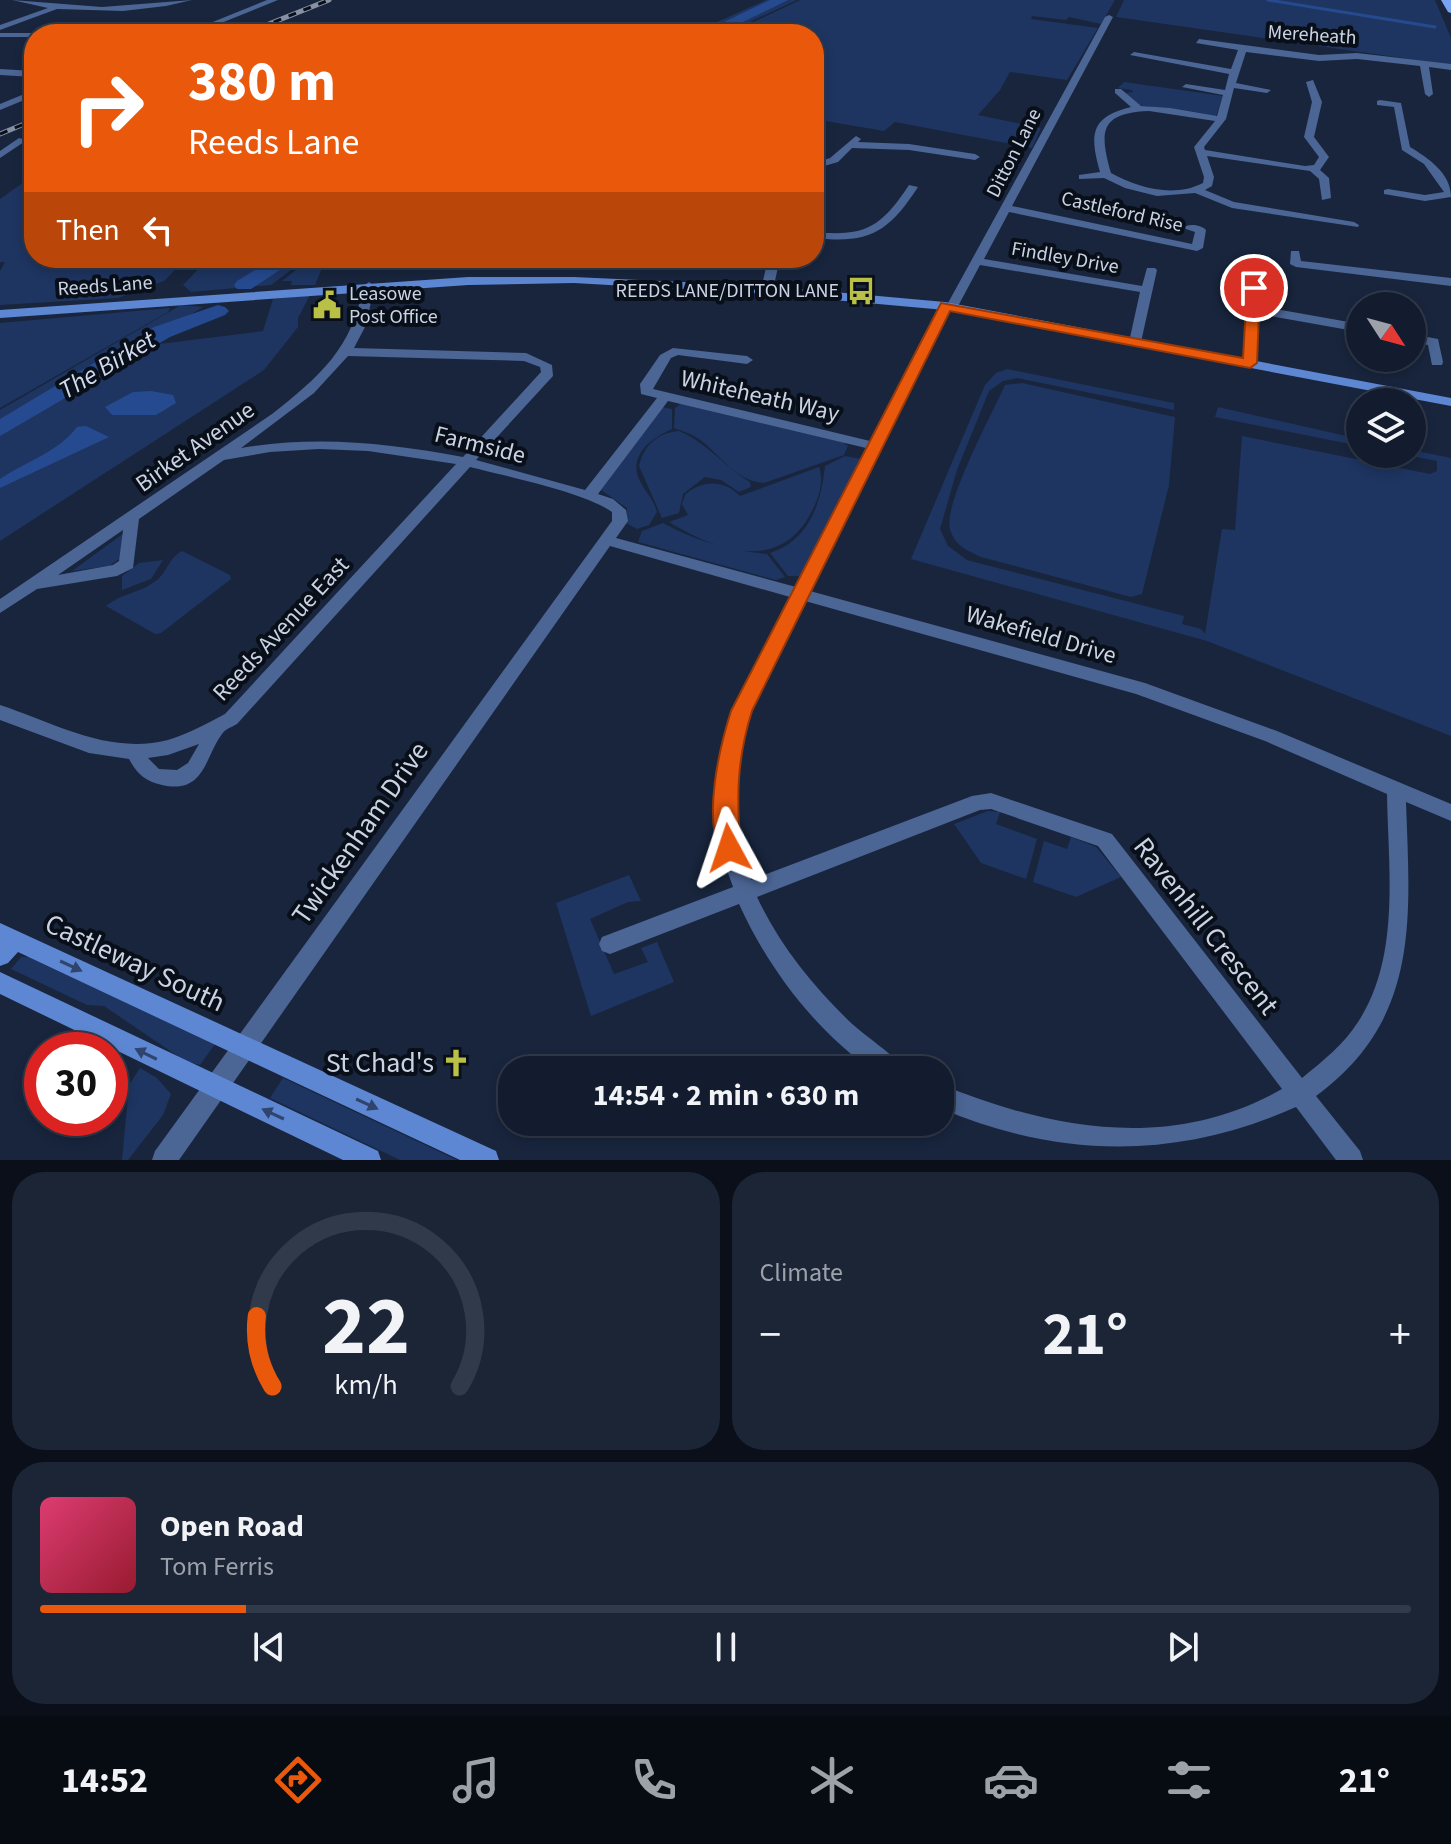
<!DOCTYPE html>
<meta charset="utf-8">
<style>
:root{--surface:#121c2e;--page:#1b2536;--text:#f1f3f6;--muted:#9ca1aa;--line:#313a4a;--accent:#ea580c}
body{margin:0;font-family:"Source Sans 3",sans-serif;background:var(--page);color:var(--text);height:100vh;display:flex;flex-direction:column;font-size:30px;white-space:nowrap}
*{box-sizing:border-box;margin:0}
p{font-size:26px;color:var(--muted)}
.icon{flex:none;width:44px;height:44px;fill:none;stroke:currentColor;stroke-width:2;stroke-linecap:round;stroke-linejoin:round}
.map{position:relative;height:1160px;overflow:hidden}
.panel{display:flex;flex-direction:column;gap:12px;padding:12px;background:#0a0f19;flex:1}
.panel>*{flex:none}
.hud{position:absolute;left:24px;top:24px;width:800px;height:244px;border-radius:32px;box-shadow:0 4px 12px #0003,0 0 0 2px var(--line);background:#ea580c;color:#fff;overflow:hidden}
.needle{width:52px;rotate:126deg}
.buttons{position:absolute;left:1346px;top:292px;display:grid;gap:16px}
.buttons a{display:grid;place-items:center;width:80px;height:80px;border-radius:50%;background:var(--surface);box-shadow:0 4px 12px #0003,0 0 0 2px var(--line);font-size:40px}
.speed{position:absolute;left:24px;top:1032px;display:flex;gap:16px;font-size:40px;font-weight:700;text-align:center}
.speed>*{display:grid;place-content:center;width:104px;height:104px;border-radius:50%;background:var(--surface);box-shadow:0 4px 12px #0003,0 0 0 2px var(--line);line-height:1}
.speed .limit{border:12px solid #d22;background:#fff;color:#111}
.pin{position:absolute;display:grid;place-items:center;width:68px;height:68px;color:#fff;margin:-34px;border:4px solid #fff;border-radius:50%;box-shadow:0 2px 8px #0007}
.me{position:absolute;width:88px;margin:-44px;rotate:355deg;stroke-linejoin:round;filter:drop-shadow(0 0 6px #0008)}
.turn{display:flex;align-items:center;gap:28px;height:168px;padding:0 32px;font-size:36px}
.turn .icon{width:104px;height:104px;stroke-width:2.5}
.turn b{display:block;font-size:56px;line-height:68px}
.then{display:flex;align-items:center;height:76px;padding:0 32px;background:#0003;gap:16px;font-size:30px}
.big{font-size:60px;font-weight:700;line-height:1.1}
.panel .card{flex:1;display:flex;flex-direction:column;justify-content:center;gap:12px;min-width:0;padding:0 28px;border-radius:32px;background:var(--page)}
.panel .dial{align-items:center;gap:0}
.dial svg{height:208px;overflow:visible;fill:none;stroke:var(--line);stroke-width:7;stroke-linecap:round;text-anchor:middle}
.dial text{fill:var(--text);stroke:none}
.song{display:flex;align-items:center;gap:24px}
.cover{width:96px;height:96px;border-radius:12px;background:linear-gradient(135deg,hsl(340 70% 55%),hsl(350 70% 35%))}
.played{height:8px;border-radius:4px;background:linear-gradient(90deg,var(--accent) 15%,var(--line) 15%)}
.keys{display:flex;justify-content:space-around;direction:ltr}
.heat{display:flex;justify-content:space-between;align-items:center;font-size:44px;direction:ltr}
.panel .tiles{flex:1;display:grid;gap:12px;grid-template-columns:1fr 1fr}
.card:last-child{grid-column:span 2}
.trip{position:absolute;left:498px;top:1056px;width:456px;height:80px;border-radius:32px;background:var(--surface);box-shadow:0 4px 12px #0003,0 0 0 2px var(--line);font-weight:700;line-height:80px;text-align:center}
.tab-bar{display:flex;height:128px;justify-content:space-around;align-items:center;background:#070b12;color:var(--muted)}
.tab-bar .icon{width:56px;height:56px}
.tab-bar .current{color:var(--accent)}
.tab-bar b{font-size:36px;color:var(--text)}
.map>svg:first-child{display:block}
</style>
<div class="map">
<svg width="1451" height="1160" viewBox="0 0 1451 1160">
<rect width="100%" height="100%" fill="#18253d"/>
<path fill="#1e3561" d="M 766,0 L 797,0 L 724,34 L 690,34 Z
M 800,0 L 1115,0 L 1101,24 L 1069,17 L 1066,20 L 1032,16 L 1031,19 L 1098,28 L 1067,80 L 1010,72 L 1000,90 L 978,115 L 1041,128 L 1032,148 L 895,122 L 884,131 L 814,119 L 814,34 L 728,34 Z
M 1124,0 L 1435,0 L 1451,38 L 1451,65 L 1116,17 Z
M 1124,82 L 1223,96 L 1216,116 L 1138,105 L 1125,93 L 1133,92 L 1132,90 L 1118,88 Z
M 34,175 L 34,258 L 187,258 L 164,281 L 118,298 L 0,305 L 0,271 L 5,262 L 0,262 L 0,199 Z
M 209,258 L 307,258 L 271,285 L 191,292 L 183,285 Z
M 311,258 L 333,258 L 324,263 L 315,285 L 291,285 L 292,281 L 282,281 Z
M 310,295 L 298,318 L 298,327 L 264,370 L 0,541 L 0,410 L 181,305 L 203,307 L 142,344 L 143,346 L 263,331 L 273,299 Z
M 170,308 L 168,312 L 0,408 L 0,323 Z
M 1007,369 L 1174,403 L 1174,410 L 1017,378 L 1003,381 L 989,391 L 957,470 L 940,529 L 948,546 L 967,560 L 1184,616 L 1182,624 L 1201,629 L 1205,634 L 1222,529 L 1235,530 L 1242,436 L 1430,474 L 1437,471 L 1437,461 L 1400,454 L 1412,454 L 1412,450 L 1451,458 L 1451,736 L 1207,641 L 911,559 L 985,385 L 996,373 Z
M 1022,383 L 1175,417 L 1169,485 L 1142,594 L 1131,597 L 981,557 C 966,550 955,546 950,529 C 943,504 993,412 1005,385 Z
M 682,403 L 843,442 L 848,446 L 844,455 L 764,483 C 735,481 720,454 699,439 C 692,434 682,431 674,428 L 675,408 Z
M 662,407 L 672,409 L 672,429 C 651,438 626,457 641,483 C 647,494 654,500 657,512 L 649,525 L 637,529 L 626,523 L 627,508 L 601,490 Z
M 1218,407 L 1360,439 L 1360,446 L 1215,417 Z
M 679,431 C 706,442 725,467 750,482 L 751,487 L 739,492 L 721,480 L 705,477 L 683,494 L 679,513 L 662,518 L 639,466 C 644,445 657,433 679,431 Z
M 845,456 L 862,459 L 801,576 L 788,576 L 770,553 C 809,540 821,504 825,466 Z
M 819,467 C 824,480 819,497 813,509 C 782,574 719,552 669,522 L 688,515 L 682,504 L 685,495 C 701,480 724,479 740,496 Z
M 663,523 C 698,542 729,550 767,554 L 785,577 L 776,580 L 638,542 L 642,531 Z
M 124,533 L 122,557 L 109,566 L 72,571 Z
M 182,551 L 230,575 L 231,579 L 161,633 L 155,634 L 106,606 C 124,592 142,593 158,579 C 169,569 168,559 182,551 Z
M 163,560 L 151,579 L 122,590 L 122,576 L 139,563 Z
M 988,811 L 1000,812 L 996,824 L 1037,839 L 1026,879 L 981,863 L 954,824 Z
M 1071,837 L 1096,847 L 1121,877 L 1076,897 L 1033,882 L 1044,841 L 1067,849 Z
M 629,875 L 641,901 L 628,902 L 590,919 L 614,974 L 648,962 L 641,948 L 657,942 L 674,982 L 591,1016 L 556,903 Z
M 21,957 L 30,957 L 215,1044 L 200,1065 L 185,1061 L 104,1006 L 87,1005 L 11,969 Z
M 140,1068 L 157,1078 L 171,1094 L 163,1115 L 128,1160 L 122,1160 L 129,1085 Z
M 283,1078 L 457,1160 L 400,1160 L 270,1098 Z"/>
<path fill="#264a8f" d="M 151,391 L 173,395 L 176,403 L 156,415 L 112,415 L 105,407 L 133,392 Z
M 86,426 L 109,437 L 0,488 L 0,479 C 27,461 58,452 77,427 Z"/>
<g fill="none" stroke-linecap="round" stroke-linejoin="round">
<path stroke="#264a8f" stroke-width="3" d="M 1268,0 L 1435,27
M 714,30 L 725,30"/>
<path fill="#264a8f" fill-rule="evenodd" d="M 770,0 L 788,0 L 718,34 L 699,34 Z
M 274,258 L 298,258 L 251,289 L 237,289 L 234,285 L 237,281 Z
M 218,305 L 225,307 L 229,311 L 225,315 L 170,337 L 0,436 L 0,419 L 154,327 Z"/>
<path fill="#4b6594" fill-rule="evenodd" d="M 12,0 L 102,7 L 192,0 L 166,6 L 123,11 L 57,9 L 0,30 L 0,25 L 48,8 Z
M 267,0 L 278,0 L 194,34 L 183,34 Z
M 1109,15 L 1113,17 L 1012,206 L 1192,244 L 1195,232 L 1183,228 C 1188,223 1201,225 1206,230 L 1203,248 L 1197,251 L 1009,212 L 984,259 L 1142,286 L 1147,268 L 1155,268 L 1157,270 L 1141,342 L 1135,346 L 1129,342 L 1140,292 L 980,265 L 956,310 L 949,310 L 810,591 L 1145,683 L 1277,731 L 1451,804 L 1451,821 L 1406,802 C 1410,918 1421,1019 1316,1096 L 1360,1151 L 1363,1160 L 1336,1160 L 1296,1107 C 1178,1160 1059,1159 940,1108 L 940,1084 C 1052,1130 1171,1152 1282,1089 L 1098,846 L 991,809 L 980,810 L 757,897 C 779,944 812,985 849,1021 C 862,1034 899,1058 905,1070 L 872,1070 C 814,1029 768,968 739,904 L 610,954 L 602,951 L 599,944 L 602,937 L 733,887 C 689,767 737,701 790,597 L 610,546 L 179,1160 L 152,1160 L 155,1151 L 612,521 L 612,512 C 584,492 505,476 470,467 L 237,724 C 232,727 225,729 222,734 C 205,756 205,795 162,785 C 145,781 137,774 129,759 L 89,753 L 0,720 L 0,705 C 55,723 108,755 168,740 C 188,734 206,724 225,714 L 456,464 L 368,451 L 319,449 L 270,452 L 224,460 L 139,519 L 133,568 L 117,576 L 37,589 L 0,613 L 0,599 L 272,414 C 319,377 353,348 363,286 L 369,282 L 375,286 L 365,327 L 354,348 L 526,353 L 552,365 L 553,376 L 476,460 L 585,490 L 657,398 L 641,394 L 640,384 L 660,355 L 673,348 L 747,356 L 753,360 L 747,364 L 678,355 L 671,358 L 653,389 L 870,441 L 939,306 L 948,303 L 1105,17 ZM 348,356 L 524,361 L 540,367 L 541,372 L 463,457 C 389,443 316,435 241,448 L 314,393 ZM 668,401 L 866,448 L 796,587 L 616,538 L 628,521 L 626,510 L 613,499 L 598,494 ZM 123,530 L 119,561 L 113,565 L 58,575 ZM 805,601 L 1136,694 L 1265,741 L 1387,794 C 1388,867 1401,957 1358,1022 C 1344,1044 1323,1061 1302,1078 L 1112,834 L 991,793 L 972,796 L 751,880 C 708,769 756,698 805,601 ZM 199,744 L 188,763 L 177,770 L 159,769 L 148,758 L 168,755 Z
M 0,33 L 34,33 L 37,34 L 34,34 L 34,37 L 0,37 Z
M 1199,39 L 1319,55 L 1357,53 L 1451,64 L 1451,70 L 1429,67 L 1433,94 L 1429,97 L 1425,94 L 1420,66 L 1357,59 L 1319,61 L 1246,52 L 1236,83 L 1271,90 L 1267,93 L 1234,88 L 1226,119 L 1204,147 L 1205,150 L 1305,166 L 1314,165 L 1319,157 L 1304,137 L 1312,102 L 1306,82 L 1313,80 L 1322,102 L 1314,137 L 1329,157 L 1320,170 L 1329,178 L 1331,198 L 1322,200 L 1319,179 L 1310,171 L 1207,156 L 1214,177 L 1212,186 L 1205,190 L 1234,202 L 1354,222 L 1359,225 L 1358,227 L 1232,208 L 1195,193 L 1157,196 L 1125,188 L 1104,178 L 1079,179 L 1079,175 L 1100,172 C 1090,136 1089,117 1131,107 L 1115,93 L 1115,89 L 1121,89 L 1141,106 L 1170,108 L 1217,116 L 1223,95 L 1182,87 L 1186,84 L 1225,90 L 1229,74 L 1130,55 L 1134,52 L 1231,69 L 1238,50 L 1196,43 ZM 1149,111 L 1215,121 L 1194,147 L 1204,177 L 1203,183 C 1174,198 1138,188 1111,173 C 1099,131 1100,113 1149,111 Z
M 0,69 L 34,71 L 34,77 L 0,75 Z
M 34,90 L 34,96 L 0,110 L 0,104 Z
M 1380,100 L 1401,103 L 1410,147 C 1428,158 1451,173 1451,197 L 1425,201 L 1384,194 L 1384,190 L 1388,189 L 1425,195 L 1444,192 L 1424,164 L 1402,150 L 1394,107 L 1377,105 L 1377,101 Z
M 856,136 L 861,139 L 858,142 L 909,144 L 975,154 L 980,157 L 975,160 L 909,150 L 852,148 L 838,162 L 814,169 L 814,163 L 830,158 Z
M 19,138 L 27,140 L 0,158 L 0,151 Z
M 909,185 L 918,187 C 888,233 869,244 814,238 L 814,232 C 866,237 881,227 909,185 Z
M 1291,251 L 1299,251 L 1301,261 L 1451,278 L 1451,286 L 1296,267 L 1290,264 Z
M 768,258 L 780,258 L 773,290 L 767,294 L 761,290 Z
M 1254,284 L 1260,288 L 1259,306 L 1360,324 L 1360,332 L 1259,314 L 1256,363 L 1250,367 L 1245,366 L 1248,288 Z
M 1412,334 L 1438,339 L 1443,362 L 1442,365 L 1432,365 L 1428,345 L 1412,342 Z"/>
<path fill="#5e87d3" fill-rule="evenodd" d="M 468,277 L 574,277 L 767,286 L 945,302 L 1451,398 L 1451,406 L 945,310 L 767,294 L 574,283 L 468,285 L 0,318 L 0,310 Z
M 0,923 L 496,1151 L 499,1160 L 460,1160 L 18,952 L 8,963 L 0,966 Z
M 0,972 L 378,1151 L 381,1160 L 343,1160 L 0,994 Z"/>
<path fill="#79a4f2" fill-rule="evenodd" d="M 1441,0 L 1451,0 L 1451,13 L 1448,12 Z"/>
<defs>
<path id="rail" d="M 244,34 L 329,0
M 0,134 L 34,120"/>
</defs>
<use href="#rail" stroke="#8691a4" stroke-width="5"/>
<use href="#rail" stroke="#090f19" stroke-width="3" stroke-dasharray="8" stroke-linecap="butt"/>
</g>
<defs><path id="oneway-solid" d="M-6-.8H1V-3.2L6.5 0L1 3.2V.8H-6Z" transform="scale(2)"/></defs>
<g fill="#2f456d">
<use href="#oneway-solid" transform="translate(71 966) rotate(25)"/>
<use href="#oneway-solid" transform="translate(146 1054) rotate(-154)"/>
<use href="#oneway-solid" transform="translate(367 1104) rotate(25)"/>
<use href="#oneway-solid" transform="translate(273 1114) rotate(-155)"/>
</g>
<path fill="#ea580c" stroke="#983908" stroke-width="2" d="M 1254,284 L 1260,288 L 1257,363 L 1250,368 L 950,311 L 752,711 C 737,758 736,799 741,848 L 737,855 L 729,858 L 721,855 C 703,817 719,749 731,711 L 941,303 L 1243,358 L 1247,288 Z"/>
<defs>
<symbol id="bus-bare" viewBox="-9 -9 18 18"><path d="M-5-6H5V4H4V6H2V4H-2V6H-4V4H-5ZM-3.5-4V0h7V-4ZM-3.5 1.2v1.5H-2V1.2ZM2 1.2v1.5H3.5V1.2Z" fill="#bac045" stroke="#090f19" stroke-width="2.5" paint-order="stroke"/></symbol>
<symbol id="civic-bare" viewBox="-9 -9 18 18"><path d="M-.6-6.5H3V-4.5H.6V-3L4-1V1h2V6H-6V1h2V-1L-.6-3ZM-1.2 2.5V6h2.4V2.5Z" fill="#bac045" stroke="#090f19" stroke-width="2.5" paint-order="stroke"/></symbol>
<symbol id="church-bare" viewBox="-9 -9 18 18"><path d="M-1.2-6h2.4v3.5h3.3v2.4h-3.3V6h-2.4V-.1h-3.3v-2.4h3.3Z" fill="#bac045" stroke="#090f19" stroke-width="2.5" paint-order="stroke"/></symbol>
</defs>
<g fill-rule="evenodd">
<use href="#bus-bare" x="841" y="271" width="40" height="40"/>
<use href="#civic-bare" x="307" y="285" width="40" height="40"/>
<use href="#church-bare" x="436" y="1043" width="40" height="40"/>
</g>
<g text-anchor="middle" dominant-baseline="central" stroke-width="8" stroke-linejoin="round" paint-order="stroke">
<g font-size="20" fill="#cad3e3" stroke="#090f19">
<text transform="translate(1312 35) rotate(4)">Mereheath</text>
<text transform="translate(1014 153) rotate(-63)">Ditton Lane</text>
<text transform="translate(1122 212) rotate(13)">Castleford Rise</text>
<text transform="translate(1065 258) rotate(10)">Findley Drive</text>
<text transform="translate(105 286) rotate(-4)">Reeds Lane</text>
</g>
<g font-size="20" fill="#cad3e3" stroke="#090f19" text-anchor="end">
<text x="839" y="291">REEDS LANE/DITTON LANE</text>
<text x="349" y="294" text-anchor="start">Leasowe<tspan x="349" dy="23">Post Office</tspan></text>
</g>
<g font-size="24" fill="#cad3e3" stroke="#090f19">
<text transform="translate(760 396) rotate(13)">Whiteheath Way</text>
<text transform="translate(480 445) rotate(14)">Farmside</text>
<text transform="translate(195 447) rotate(-35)">Birket Avenue</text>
<text transform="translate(281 629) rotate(-47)">Reeds Avenue East</text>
<text transform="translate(1041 635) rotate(16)">Wakefield Drive</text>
</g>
<g font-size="26" font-style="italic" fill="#d0dbf0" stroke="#090f19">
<text transform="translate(107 365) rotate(-31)">The Birket</text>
</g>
<g font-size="28" fill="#cad3e3" stroke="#090f19">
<text transform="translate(360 833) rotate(-55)">Twickenham Drive</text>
<text transform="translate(1206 926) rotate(52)">Ravenhill Crescent</text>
<text transform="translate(135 963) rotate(25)">Castleway South</text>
</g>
<g font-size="28" fill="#cad3e3" stroke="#090f19" text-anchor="end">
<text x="434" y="1063">St Chad's</text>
</g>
</g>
</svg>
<div class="buttons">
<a><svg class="needle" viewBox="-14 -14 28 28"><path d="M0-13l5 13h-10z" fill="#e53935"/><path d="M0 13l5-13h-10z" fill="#9ca1aa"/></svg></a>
<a><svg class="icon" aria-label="layers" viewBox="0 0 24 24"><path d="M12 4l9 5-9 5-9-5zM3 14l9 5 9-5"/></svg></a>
</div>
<div class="speed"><div class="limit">30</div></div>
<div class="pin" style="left:1254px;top:288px;background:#d93025"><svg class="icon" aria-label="arrive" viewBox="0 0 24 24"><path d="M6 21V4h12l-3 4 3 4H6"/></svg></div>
<svg class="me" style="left:729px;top:848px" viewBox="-20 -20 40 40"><path d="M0-17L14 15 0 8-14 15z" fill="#ea580c" stroke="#fff" stroke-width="4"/></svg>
<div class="trip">14:54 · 2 min · 630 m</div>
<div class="hud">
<div class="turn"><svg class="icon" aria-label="right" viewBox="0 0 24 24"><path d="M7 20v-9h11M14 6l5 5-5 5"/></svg><div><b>380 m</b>Reeds Lane</div></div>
<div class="then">Then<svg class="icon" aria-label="left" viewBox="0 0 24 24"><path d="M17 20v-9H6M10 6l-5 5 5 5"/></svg></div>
</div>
</div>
<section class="panel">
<div class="tiles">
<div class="card dial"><svg viewBox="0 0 100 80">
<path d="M14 69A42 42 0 1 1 86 69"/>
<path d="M14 69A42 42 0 0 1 8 42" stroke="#ea580c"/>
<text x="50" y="56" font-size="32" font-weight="700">22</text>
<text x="50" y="72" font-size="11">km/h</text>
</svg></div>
<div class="card"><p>Climate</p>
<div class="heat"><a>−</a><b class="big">21°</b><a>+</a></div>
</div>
<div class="card">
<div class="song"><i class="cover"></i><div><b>Open Road</b><p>Tom Ferris</p></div></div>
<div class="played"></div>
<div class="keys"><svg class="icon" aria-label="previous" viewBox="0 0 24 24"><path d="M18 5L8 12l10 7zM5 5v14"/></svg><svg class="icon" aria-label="pause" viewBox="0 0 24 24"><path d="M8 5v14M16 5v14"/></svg><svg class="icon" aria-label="next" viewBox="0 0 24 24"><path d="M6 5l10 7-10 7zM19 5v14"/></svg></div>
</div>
</div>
</section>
<nav class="tab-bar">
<b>14:52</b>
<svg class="icon current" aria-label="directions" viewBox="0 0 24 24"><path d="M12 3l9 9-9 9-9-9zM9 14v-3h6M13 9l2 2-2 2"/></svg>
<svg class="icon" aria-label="music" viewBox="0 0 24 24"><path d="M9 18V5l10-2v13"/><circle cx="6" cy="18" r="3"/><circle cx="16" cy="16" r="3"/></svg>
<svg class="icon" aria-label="phone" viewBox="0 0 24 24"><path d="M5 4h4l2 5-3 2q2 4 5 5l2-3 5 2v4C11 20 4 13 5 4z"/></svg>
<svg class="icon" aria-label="climate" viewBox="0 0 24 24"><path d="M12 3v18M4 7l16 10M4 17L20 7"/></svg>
<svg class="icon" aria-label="car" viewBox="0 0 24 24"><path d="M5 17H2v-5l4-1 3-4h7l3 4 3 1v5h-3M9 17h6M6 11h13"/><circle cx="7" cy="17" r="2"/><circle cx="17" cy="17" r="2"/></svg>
<svg class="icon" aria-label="filters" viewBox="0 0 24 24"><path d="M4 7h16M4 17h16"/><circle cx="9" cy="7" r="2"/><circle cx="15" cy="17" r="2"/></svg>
<b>21°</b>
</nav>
